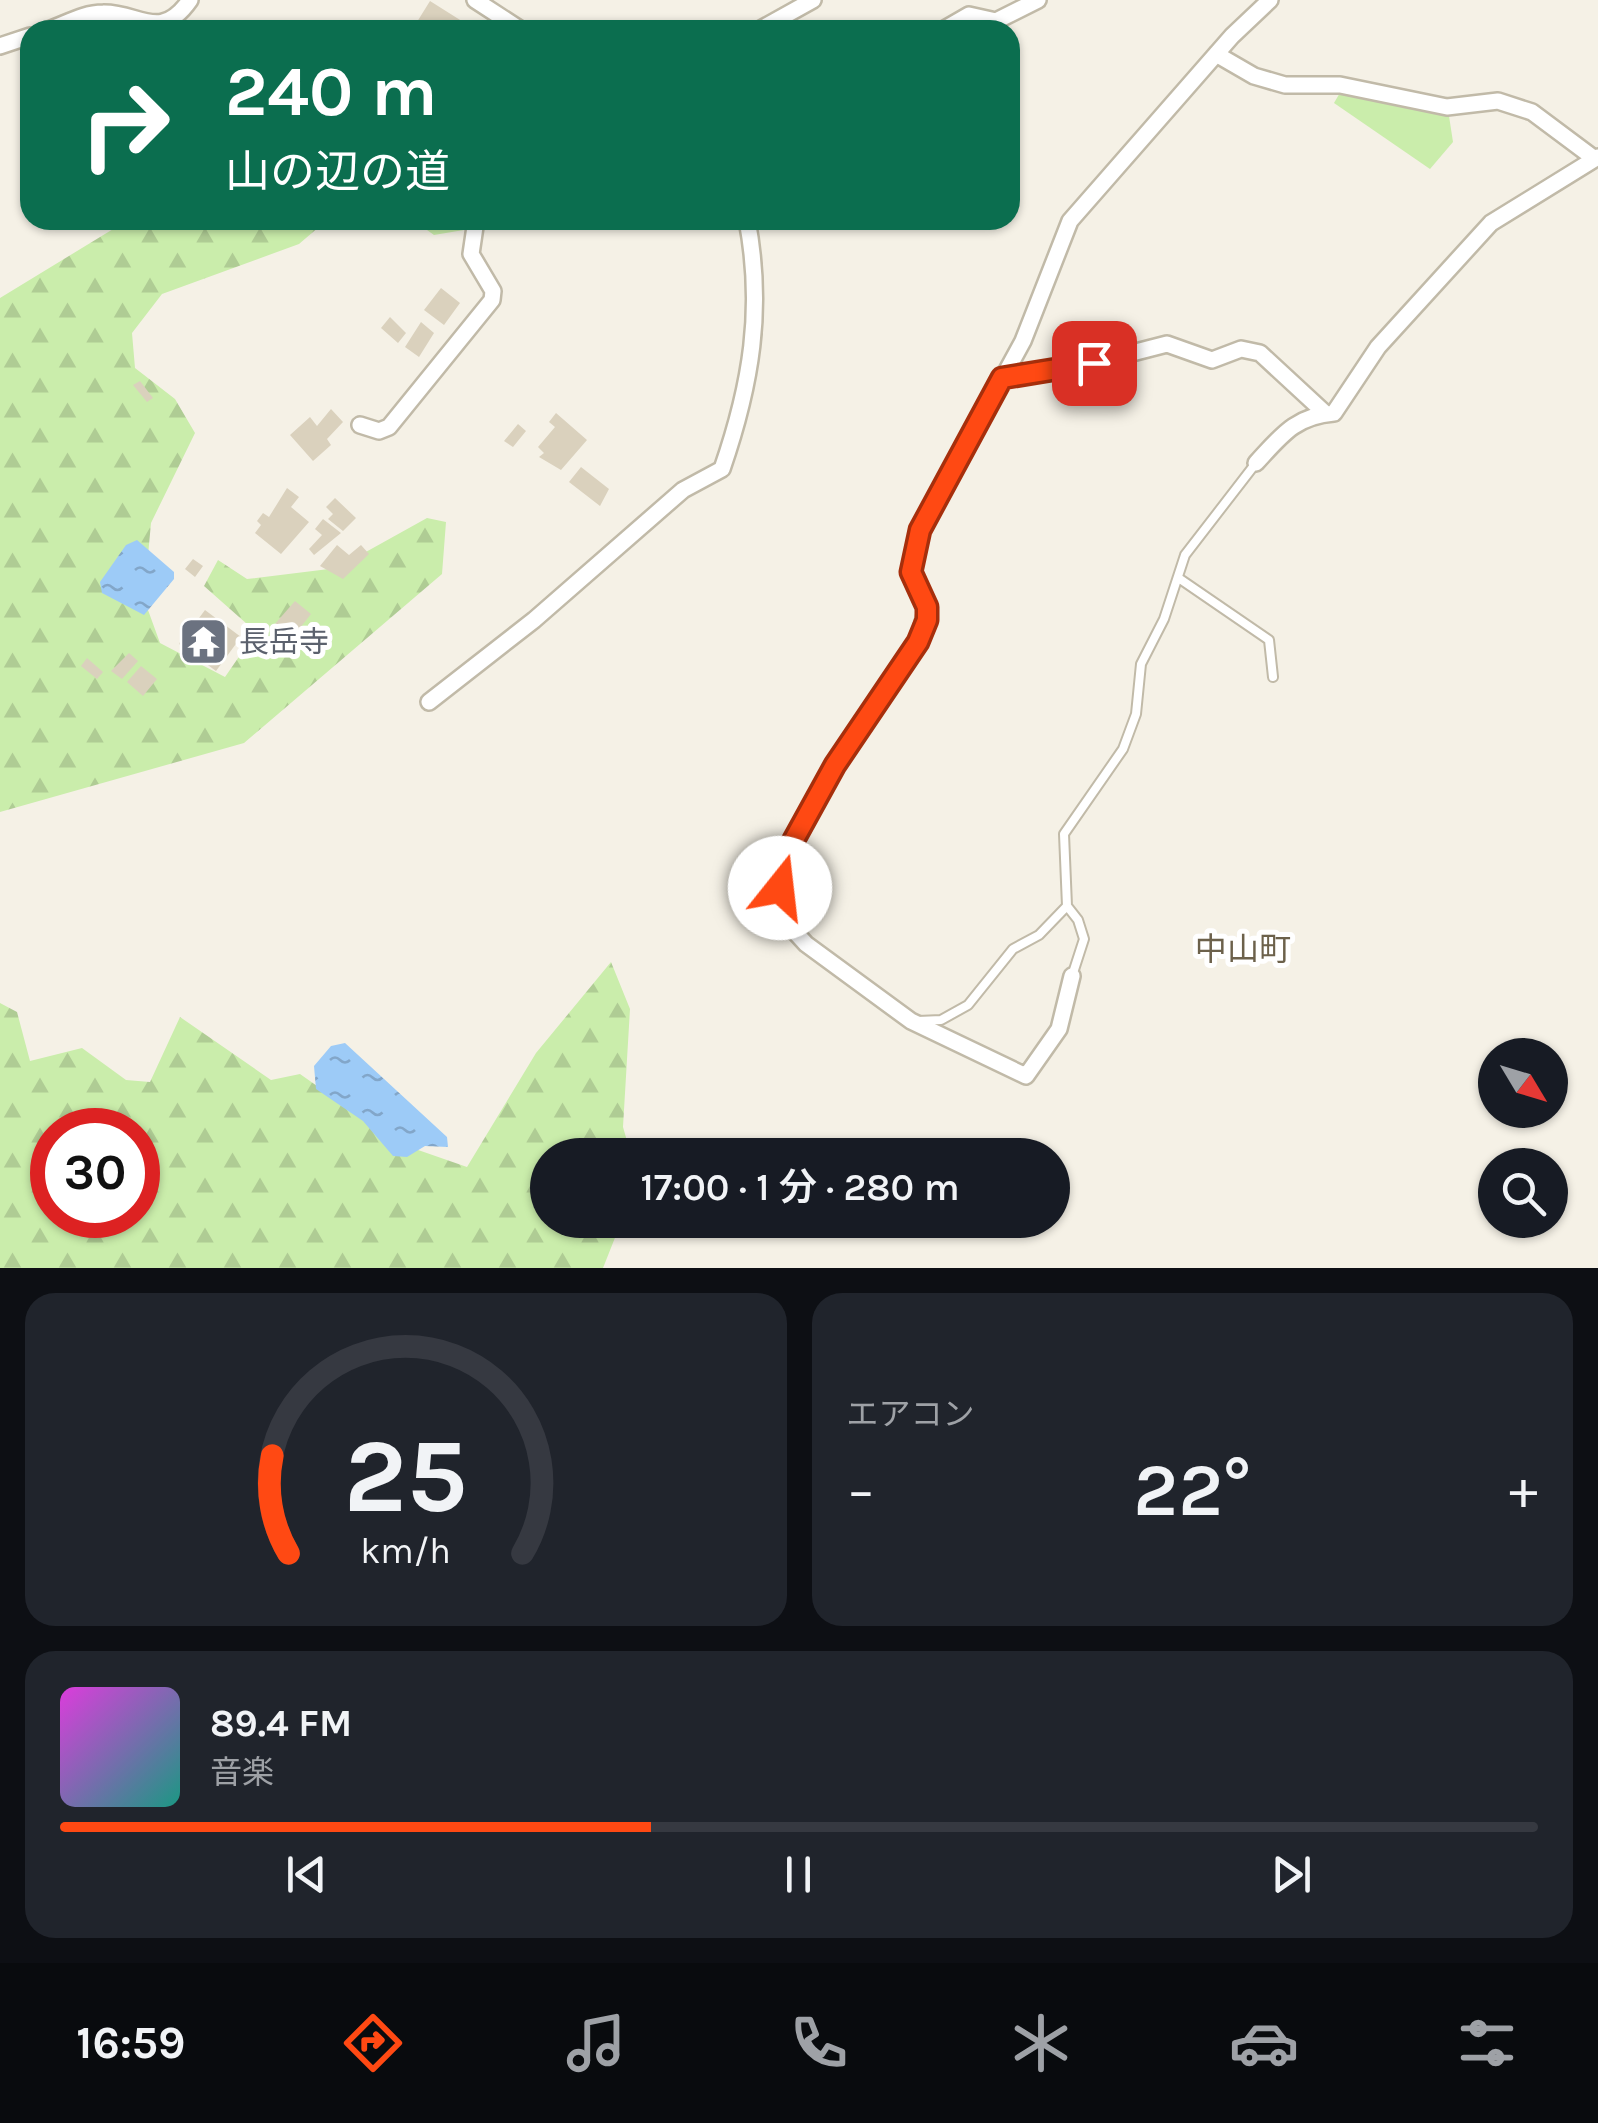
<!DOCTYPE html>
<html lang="ja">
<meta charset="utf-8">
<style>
:root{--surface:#171b24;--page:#20242c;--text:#f1f3f6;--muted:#9ea1a6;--line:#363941;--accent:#ff4913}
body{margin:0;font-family:Karla,"Noto Sans JP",sans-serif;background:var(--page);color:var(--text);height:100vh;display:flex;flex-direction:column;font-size:38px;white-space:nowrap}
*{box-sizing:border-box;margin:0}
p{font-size:32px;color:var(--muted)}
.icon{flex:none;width:55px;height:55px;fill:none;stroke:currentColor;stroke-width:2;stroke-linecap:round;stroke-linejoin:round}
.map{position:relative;height:1268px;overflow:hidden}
.sheet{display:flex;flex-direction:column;gap:25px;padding:25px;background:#0d0f14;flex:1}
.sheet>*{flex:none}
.hud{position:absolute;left:20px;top:20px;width:1000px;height:210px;border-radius:30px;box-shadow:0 2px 8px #0004;background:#0b6e4f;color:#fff;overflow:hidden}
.needle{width:65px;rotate:128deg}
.fabs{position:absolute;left:1478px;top:1038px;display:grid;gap:20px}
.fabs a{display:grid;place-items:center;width:90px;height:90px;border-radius:50%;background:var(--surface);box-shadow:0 2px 8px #0004;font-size:50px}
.speed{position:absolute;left:30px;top:1108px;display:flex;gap:20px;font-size:50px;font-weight:700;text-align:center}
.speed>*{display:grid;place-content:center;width:130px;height:130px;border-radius:50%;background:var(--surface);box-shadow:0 2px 8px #0004;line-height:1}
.speed .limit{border:15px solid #d22;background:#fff;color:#111}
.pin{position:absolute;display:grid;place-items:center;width:85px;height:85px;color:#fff;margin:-42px;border-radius:20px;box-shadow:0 5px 15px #0006}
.me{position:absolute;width:110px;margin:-55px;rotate:16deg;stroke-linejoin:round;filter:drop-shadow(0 0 8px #0008)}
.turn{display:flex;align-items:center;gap:35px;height:210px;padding:0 40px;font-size:45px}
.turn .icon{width:130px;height:130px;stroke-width:2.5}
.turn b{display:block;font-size:70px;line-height:85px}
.big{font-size:75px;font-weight:600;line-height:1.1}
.sheet .card{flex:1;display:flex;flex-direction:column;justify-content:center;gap:15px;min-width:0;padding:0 35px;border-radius:30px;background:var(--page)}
.sheet .dial{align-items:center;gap:0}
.dial svg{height:260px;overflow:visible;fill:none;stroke:var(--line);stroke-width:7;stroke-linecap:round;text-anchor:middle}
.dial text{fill:var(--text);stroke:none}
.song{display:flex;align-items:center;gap:30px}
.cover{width:120px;height:120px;border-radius:15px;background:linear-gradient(135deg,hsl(300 70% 55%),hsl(170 70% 35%))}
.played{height:10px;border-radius:5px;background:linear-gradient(90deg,var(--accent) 40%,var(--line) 40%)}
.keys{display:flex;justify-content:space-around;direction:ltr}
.heat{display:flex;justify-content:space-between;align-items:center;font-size:55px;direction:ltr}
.sheet .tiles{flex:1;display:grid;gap:25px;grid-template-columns:1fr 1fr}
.card:last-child{grid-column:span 2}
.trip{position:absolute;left:530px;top:1138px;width:540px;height:100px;border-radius:50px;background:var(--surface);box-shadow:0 2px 8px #0004;font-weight:600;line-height:100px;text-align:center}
.menu{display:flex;height:160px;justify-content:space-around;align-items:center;background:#090b0e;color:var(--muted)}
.menu .icon{width:70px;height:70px}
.menu .selected{color:var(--accent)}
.menu b{font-size:45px;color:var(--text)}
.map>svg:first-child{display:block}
</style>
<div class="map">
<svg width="1598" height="1268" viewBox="0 0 1598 1268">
<defs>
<pattern id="forest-firs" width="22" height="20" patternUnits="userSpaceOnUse" patternTransform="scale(2.5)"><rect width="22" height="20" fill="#caedab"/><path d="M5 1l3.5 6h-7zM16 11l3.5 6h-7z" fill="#afcc94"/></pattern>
<pattern id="water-ripples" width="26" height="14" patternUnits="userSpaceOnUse" patternTransform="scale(2.5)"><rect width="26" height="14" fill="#9dcbf7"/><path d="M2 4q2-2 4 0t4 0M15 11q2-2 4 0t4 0" fill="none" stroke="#82a6c9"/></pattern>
</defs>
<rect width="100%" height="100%" fill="#f5f1e6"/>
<path fill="#caedab" d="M 1341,91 L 1449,116 L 1453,142 L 1430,169 L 1334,103 Z"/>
<path fill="url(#forest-firs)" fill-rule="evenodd" d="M 224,220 L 327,220 L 299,244 L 162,294 L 132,333 L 135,368 L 175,399 L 195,433 L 151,523 L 144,599 L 160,643 L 225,677 L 256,632 L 204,586 L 218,560 L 247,579 L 337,568 L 427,518 L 446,522 L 442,574 L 244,743 L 0,812 L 0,298 L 123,223 L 203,226 Z
M 413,220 L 524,220 L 434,235 Z
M 611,962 L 630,1009 L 623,1127 L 631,1155 L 548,1155 L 548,1220 L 622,1220 L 603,1268 L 0,1268 L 0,1003 L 17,1012 L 30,1061 L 82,1048 L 126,1080 L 150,1082 L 180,1017 L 271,1080 L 300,1074 L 398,1143 L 467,1167 L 536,1053 ZM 52,1130 L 138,1130 L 138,1215 L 52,1215 Z"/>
<path fill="url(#water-ripples)" d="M 137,540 L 174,572 L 174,579 L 144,615 L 102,593 L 100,582 L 126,545 Z
M 345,1043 L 447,1137 L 448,1147 L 425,1146 L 407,1157 L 393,1156 L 363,1121 L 316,1089 L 314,1066 L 331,1046 Z"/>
<path fill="#dad1bd" d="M 430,1 L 476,30 L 412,30 Z
M 441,288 L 460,303 L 444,325 L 424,310 Z
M 390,317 L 406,333 L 398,343 L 381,328 Z
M 421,322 L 434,333 L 419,357 L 405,347 Z
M 140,381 L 153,398 L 147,402 L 133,385 Z
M 331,409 L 343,422 L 327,439 L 331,445 L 313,461 L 290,435 L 310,417 L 317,426 Z
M 556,413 L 587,440 L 561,470 L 539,457 L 544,453 L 538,447 L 555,427 L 549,422 Z
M 518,424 L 526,431 L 513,447 L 504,441 Z
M 581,467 L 609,489 L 600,506 L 569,482 Z
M 287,488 L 299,497 L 291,507 L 309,522 L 281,554 L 255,533 L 261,525 L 257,521 L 263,513 L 269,517 Z
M 335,498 L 356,518 L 343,531 L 328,519 L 333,514 L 326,507 Z
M 323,519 L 341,533 L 314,555 L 309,549 L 322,535 L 315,529 Z
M 337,545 L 349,555 L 361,545 L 369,554 L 343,579 L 320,566 Z
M 193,559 L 203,566 L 195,577 L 185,569 Z
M 295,601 L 311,614 L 292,638 L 274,625 Z
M 205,610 L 241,637 L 216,671 L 179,644 L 191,618 L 196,622 Z
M 129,653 L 138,661 L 122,679 L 111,671 Z
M 87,658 L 103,672 L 97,679 L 81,666 Z
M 141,666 L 157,679 L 143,696 L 127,682 Z"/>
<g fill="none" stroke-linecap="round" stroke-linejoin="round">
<defs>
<path id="service" d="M 1180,579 L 1269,640 L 1273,677
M 1072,976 L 1084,939 L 1078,920 L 1067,906 L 1064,834 L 1123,749 L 1136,714 L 1141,664 L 1164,619 L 1185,555 L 1256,463
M 918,1021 L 941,1020 L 968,1005 L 1013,949 L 1039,935 L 1067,906"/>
<path id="minor" d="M 475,0 L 521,30
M 48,30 C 66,24 83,13 103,13 C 139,12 160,43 190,0
M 759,30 L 813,0
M 943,30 L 969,15 L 996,21 L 1038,0
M 0,46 L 30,36
M 1216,54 L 1254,76 L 1285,85 L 1340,85 L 1447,107 L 1498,101 L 1532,112 L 1595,159
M 1003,378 L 1066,370 L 1167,344 L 1212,360 L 1241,349 L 1260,353 L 1326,414
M 360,425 L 379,431 L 389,427 L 492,300 L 493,291 L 471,254 L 476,220
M 1256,463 C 1281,436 1295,416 1334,413 L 1378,347 L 1491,223 L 1598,157
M 429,702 L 534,620 L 683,490 L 722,469 C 751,385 764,309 747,220
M 1072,976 L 1059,1029 L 1026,1076 L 911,1021 L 806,944 L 785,921 L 780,888 L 791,845 L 835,765 L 918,642 L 927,607 L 911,572 L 920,530 L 1023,341 L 1070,221 L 1232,36 L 1270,0"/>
</defs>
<use href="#service" stroke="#c1baa8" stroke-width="12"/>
<use href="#minor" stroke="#c1baa8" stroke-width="20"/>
<use href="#service" stroke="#fff" stroke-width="8"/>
<use href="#minor" stroke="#fff" stroke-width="15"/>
</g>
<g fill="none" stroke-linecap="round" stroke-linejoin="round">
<defs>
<path id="route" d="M 780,888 L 791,845 L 835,765 L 918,642 L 927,620 L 927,607 L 911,572 L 920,530 L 1002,378 L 1094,363"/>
</defs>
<use href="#route" stroke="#a62f0c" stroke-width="25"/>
<use href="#route" stroke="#ff4913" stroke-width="18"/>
</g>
<defs>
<symbol id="temple-square" viewBox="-11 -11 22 22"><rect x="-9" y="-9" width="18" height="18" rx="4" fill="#6b7280" stroke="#fff"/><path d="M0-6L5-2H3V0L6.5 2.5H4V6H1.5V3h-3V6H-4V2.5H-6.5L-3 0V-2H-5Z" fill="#fff"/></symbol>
</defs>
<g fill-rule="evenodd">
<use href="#temple-square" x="176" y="614" width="55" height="55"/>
</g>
<g text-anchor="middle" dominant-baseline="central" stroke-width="10" stroke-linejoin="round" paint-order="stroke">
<g font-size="30" fill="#5b616d" stroke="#fff" text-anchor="start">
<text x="239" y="642">長岳寺</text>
</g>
<g font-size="32" fill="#6c614b" stroke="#fff">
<text x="1243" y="949">中山町</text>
</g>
</g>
</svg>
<div class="fabs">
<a><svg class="needle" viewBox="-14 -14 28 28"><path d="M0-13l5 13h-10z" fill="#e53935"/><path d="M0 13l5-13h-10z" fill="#9ea1a6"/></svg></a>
<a><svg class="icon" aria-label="search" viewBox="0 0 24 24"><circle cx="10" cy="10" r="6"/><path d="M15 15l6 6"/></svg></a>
</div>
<div class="speed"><div class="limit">30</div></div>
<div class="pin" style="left:1094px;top:363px;background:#d93025"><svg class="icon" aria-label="arrive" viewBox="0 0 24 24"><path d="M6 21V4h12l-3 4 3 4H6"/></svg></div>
<svg class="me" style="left:780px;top:888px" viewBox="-20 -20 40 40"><circle r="19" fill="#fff"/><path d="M0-13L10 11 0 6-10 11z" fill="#ff4913"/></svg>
<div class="trip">17:00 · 1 分 · 280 m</div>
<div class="hud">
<div class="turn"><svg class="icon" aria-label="right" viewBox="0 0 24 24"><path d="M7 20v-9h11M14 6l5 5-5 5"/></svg><div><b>240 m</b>山の辺の道</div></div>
</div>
</div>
<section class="sheet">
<div class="tiles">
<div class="card dial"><svg viewBox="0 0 100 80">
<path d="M14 69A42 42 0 1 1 86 69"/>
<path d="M14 69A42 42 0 0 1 9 39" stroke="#ff4913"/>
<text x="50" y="56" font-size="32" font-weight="700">25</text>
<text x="50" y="72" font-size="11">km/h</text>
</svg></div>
<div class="card"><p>エアコン</p>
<div class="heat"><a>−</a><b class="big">22°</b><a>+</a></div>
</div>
<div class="card">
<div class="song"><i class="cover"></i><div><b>89.4 FM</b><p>音楽</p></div></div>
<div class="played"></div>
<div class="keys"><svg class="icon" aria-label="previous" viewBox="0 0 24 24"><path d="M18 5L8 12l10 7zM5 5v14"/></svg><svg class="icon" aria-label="pause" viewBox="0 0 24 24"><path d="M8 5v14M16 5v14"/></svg><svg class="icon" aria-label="next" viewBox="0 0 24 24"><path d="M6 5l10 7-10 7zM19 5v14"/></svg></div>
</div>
</div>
</section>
<nav class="menu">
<b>16:59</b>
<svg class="icon selected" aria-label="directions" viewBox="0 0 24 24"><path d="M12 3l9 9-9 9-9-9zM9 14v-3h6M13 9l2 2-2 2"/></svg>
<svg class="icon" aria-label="music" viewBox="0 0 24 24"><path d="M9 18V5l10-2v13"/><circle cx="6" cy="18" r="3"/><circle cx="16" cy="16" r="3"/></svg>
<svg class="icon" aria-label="phone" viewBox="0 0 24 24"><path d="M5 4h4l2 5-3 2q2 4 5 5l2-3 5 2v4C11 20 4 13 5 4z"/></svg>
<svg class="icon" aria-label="climate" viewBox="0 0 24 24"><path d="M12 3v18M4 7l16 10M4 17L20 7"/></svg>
<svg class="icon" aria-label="car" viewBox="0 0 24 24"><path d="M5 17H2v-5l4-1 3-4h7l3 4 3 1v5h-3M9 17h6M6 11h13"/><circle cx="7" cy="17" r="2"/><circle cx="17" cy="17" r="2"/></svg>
<svg class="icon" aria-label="filters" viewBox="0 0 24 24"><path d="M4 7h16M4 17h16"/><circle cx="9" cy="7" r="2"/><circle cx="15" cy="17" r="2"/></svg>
</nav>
